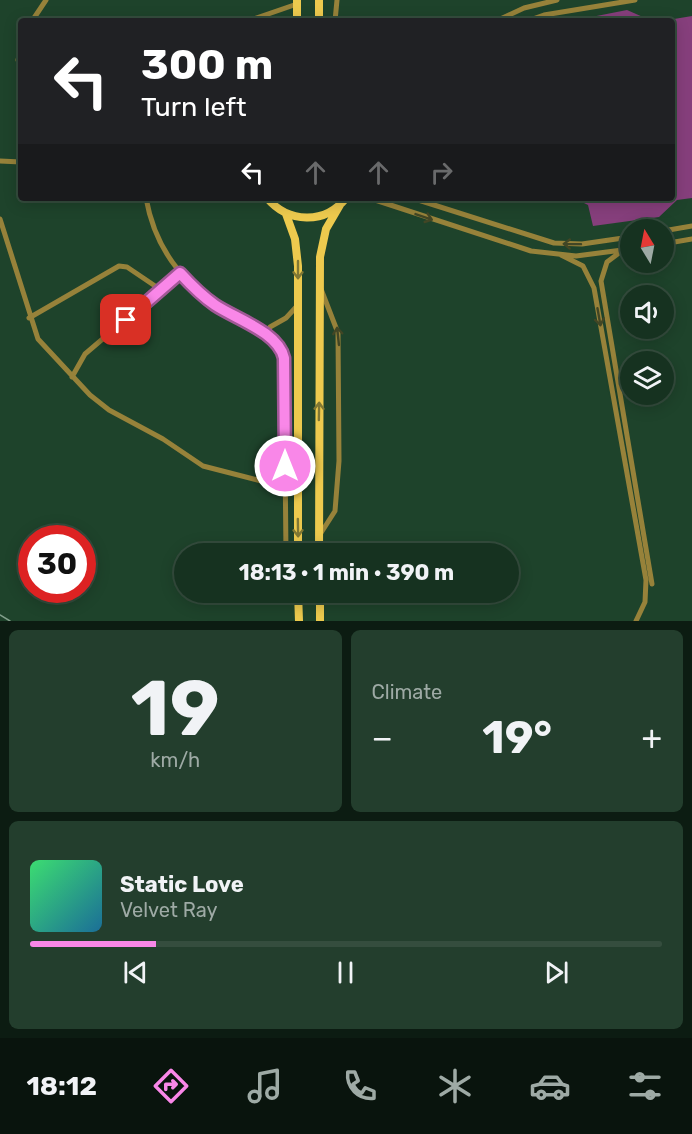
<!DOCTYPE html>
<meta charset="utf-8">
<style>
:root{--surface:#163220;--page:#233e2d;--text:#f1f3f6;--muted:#9eaaa5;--line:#354d3e;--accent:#f987e8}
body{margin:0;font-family:Rubik,sans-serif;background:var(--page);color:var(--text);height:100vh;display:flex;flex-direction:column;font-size:22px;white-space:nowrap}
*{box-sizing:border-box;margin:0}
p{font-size:20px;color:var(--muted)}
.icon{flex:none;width:33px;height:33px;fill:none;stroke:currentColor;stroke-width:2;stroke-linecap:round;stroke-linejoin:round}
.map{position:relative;height:621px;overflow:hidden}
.details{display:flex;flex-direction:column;gap:9px;padding:9px;background:#0c1c12;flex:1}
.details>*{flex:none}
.guide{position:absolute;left:18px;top:18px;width:657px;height:183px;border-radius:6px;box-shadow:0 3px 15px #0003,0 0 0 2px var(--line);background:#202124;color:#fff;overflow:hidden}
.needle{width:39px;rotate:350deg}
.fabs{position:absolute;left:620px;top:219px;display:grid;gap:12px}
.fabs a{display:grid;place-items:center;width:54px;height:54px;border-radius:50%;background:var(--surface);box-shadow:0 3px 15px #0003,0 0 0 2px var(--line);font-size:30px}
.speed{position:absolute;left:18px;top:525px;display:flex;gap:12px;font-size:30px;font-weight:700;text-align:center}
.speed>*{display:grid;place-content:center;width:78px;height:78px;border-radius:50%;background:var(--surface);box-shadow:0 3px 15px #0003,0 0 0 2px var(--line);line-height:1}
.speed .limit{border:9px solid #d22;background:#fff;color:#111}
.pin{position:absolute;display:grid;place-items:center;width:51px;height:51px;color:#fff;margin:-26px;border-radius:12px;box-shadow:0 3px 9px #0006}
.me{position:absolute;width:66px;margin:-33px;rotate:0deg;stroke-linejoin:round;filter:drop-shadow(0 0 4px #0008)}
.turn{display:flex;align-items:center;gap:21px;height:126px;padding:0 24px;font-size:27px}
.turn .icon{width:78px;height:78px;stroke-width:2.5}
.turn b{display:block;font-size:42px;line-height:51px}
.lanes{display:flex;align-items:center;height:57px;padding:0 24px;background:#0003;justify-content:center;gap:30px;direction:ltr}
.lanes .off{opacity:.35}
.big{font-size:45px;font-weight:700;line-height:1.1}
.details .card{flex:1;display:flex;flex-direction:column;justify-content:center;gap:9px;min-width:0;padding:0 21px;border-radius:9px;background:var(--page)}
.details .dial{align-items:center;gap:0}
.dial b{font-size:78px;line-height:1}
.song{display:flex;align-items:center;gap:18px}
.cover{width:72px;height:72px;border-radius:9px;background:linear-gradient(135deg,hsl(140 70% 55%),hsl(200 70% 35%))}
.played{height:6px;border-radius:3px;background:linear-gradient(90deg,var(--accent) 20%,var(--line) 20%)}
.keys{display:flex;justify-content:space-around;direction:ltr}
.heat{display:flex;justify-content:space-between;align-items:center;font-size:33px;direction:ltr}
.details .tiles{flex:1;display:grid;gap:9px;grid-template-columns:1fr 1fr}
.card:last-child{grid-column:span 2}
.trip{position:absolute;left:174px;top:543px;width:345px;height:60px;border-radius:30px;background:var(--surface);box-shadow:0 3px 15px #0003,0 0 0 2px var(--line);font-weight:700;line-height:60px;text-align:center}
.dock{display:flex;height:96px;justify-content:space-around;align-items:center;background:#09140d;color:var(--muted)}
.dock .icon{width:42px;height:42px}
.dock .selected{color:var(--accent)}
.dock b{font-size:27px;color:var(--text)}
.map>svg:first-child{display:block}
</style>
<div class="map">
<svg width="692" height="621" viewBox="0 0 692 621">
<rect width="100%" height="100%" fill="#1e432b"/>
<path fill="#863f7c" d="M 627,10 L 652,21 L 571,21 Z
M 692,16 L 692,198 L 677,200 L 659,217 L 593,226 L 588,205 L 574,198 L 672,198 L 672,21 L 662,21 Z"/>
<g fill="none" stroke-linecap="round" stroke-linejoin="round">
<path stroke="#97823a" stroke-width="5" d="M 32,21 L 46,0
M 248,21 L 297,4
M 335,21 L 337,0
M 496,21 L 524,8 L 557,0
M 527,21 L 544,15 L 635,0
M 21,46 L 18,60 L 21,69
M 0,161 L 21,162
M 146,198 C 159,271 206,301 267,334
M 369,198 L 531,251 L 576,256 L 630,249
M 412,198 L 554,243 L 582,244 L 630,237
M 0,219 L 38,339 L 90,395 L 109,410 L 163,439 L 203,466 L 285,487
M 663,231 L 692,226
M 663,244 L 692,239
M 623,250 L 607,262 L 601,281 L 652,584
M 561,255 L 583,266 L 594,288 L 646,580 L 645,602 L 636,621
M 29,318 L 119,266 L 127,267 L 161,290
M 72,377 L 85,354 L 180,273
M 319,536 L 335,511 L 339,461 L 338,333 L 321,289
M 286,554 L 284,358 L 281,348 L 267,334 L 270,327 L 286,318 L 297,306"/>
<path stroke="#edca4e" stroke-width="8" d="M 297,0 L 297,21
M 319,0 L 319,21
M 267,198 C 288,223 325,225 346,198
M 286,214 L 295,239 L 298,266 L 298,554
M 319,554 L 320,257 L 326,229 L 340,205
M 298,592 L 299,621
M 320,592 L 320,621"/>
<path stroke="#829f8b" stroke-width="1.5" d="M 0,615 L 10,621"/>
</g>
<defs><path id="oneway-shaft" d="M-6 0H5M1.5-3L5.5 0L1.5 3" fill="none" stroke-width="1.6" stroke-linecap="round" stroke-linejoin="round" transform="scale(1.5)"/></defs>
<g stroke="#424625">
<use href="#oneway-shaft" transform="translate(424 217) rotate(19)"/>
<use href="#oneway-shaft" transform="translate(572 244) rotate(-179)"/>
<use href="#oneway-shaft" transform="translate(599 317) rotate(80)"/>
<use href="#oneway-shaft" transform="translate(338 336) rotate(-96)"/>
</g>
<g stroke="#817834">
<use href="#oneway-shaft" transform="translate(298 270) rotate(90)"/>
<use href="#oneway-shaft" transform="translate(319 411) rotate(-89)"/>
<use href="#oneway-shaft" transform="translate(298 528) rotate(89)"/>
</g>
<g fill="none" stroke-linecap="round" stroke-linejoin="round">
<defs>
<path id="route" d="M 126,320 L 180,273 C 191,285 202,296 215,305 C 236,319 278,332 284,358 L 285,466"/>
</defs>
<use href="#route" stroke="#a25897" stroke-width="15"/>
<use href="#route" stroke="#f987e8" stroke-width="10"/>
</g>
</svg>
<div class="fabs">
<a><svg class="needle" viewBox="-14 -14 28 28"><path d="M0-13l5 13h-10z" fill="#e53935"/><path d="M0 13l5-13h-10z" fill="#9eaaa5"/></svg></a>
<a><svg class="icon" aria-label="sound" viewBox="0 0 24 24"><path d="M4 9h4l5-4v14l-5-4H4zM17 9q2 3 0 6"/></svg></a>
<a><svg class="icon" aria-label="layers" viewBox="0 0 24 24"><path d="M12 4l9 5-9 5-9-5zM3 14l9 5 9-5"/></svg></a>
</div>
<div class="speed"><div class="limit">30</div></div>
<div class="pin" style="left:126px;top:320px;background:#d93025"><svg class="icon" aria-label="arrive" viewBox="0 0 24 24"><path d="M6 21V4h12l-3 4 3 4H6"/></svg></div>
<svg class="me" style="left:285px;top:466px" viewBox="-20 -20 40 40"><circle r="17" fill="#f987e8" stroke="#fff" stroke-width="3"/><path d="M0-11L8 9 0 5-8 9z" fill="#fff"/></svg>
<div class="trip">18:13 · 1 min · 390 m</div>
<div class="guide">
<div class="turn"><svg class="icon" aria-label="left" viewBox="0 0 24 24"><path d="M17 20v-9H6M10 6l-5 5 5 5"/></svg><div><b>300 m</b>Turn left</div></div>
<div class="lanes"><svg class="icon" aria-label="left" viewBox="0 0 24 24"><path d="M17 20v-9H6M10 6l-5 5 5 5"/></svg><svg class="icon off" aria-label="ahead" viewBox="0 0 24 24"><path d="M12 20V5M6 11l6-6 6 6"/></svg><svg class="icon off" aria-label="ahead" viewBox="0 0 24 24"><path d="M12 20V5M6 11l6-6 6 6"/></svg><svg class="icon off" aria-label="right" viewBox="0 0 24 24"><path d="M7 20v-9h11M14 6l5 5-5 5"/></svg></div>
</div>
</div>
<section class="details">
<div class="tiles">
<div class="card dial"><b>19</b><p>km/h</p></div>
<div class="card"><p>Climate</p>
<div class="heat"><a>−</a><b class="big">19°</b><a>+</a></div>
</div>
<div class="card">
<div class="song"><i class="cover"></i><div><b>Static Love</b><p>Velvet Ray</p></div></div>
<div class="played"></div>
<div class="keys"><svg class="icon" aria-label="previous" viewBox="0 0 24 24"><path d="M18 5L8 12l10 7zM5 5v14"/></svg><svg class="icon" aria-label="pause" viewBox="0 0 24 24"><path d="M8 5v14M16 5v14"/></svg><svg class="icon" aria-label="next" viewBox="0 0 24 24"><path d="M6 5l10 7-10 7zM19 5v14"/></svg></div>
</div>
</div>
</section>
<nav class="dock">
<b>18:12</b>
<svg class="icon selected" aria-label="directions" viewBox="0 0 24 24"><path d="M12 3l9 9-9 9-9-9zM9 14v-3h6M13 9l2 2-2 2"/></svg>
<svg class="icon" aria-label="music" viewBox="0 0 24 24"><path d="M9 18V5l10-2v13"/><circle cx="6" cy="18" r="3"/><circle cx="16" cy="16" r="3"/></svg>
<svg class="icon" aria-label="phone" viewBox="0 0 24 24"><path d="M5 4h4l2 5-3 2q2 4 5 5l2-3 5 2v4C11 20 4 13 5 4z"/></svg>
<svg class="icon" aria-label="climate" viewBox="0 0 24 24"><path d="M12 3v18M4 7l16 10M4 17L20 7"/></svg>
<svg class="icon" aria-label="car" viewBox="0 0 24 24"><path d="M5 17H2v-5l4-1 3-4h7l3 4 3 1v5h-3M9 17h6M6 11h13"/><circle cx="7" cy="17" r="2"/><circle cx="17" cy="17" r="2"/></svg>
<svg class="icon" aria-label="filters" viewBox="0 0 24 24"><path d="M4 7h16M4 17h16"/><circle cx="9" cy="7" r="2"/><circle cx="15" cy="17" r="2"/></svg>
</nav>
